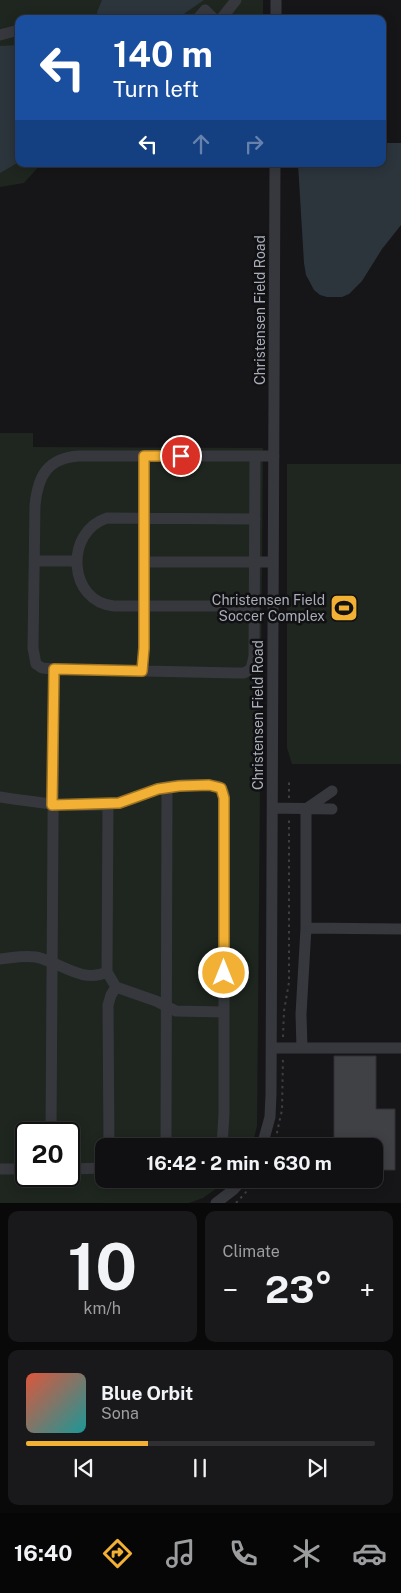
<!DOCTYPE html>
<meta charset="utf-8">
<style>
:root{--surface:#101012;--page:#19191b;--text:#f1f3f6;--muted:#9c9d9f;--line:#303032;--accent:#f2b134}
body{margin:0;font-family:"Public Sans",sans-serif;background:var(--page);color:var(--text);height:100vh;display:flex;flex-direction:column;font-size:19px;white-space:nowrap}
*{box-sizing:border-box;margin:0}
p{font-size:16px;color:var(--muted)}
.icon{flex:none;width:28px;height:28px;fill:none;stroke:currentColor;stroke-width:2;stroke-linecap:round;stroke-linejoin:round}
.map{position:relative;height:1203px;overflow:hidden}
.panel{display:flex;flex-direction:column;gap:8px;padding:8px;background:#09090a;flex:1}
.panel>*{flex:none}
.top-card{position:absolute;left:15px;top:15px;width:371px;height:152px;border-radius:10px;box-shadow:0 2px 12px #0003,0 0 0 1px var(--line);background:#1a4fa0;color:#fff;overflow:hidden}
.speed{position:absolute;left:15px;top:1122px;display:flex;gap:10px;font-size:25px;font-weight:700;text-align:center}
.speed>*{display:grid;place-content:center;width:65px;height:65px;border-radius:50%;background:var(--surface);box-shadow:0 2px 12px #0003,0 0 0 1px var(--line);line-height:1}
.speed .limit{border:2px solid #111;border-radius:8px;background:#fff;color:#111}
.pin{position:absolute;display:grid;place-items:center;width:42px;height:42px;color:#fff;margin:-21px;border:2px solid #fff;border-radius:50%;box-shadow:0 1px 5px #0007}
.me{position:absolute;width:55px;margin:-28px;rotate:0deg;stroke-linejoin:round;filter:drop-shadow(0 0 4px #0008)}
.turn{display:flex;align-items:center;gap:18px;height:105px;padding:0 15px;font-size:22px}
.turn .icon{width:65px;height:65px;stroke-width:2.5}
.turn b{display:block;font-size:35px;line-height:42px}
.lanes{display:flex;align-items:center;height:48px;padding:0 15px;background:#0003;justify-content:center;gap:25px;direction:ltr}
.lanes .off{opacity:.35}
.big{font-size:38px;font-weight:700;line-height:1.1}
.panel .tile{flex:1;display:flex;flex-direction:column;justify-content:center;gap:8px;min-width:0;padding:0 18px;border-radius:10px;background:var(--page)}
.panel .dial{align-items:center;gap:0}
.dial b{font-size:65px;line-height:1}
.song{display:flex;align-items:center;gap:15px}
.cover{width:60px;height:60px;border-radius:8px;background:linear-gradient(135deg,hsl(10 70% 55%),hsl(180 70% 35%))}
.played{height:5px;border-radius:2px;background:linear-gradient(90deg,var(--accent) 35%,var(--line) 35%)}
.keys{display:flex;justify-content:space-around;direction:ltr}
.heat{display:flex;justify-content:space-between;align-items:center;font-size:28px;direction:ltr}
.panel .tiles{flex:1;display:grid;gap:8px;grid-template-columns:1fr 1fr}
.tile:last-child{grid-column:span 2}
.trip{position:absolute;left:95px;top:1138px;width:288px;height:50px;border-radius:10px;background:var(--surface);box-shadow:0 2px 12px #0003,0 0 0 1px var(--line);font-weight:700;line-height:50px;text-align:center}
.dock{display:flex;height:80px;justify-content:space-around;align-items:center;background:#060607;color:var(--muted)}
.dock .icon{width:35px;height:35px}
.dock .on{color:var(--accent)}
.dock b{font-size:22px;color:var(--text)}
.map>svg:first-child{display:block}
</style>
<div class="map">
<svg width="401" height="1203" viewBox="0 0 401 1203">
<rect width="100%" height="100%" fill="#161618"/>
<path fill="#1e261f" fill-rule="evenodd" d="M 0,0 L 263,0 L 263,19 L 19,19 L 19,164 L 41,164 L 24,183 L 0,187 Z
M 0,433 L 33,433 L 33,447 L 263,448 L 257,1126 L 252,1146 L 104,1146 L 104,1179 L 230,1179 L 203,1198 L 189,1203 L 0,1203 ZM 26,1134 L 69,1134 L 69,1176 L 26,1176 Z
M 287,464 L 401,464 L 401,764 L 292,764 L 287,748 Z"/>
<path fill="#2c353c" d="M 102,0 L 204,0 L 185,13 L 180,19 L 98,19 L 97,12 Z
M 19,45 L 19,162 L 0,173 L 0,46 Z
M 383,143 L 401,143 L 401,225 L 382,249 L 362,281 L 349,294 L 342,297 L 327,297 L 320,295 L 314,290 L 306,275 L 304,263 L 298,164 L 382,164 Z"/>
<path fill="#404145" stroke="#303034" d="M 334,1056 L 376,1056 L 376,1109 L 395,1109 L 395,1170 L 374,1170 L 374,1146 L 334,1146 Z"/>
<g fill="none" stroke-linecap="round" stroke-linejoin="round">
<path stroke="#3d3f44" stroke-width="2" stroke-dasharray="2.5 4" stroke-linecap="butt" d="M 289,798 L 289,779
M 283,1037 L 284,1011 L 289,982 L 289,818
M 274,1146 L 282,1110 L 283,1057
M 236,1203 L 258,1179"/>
<path stroke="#37383d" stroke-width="11" d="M 199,17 L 205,10 L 214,19
M 221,19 L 236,0
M 276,19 L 276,0
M 0,35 L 19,30
M 255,456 L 254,656 L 251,669 L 244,673 L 236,673 L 54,669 L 42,668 L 36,664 L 33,648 L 35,505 C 38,475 48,458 79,456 L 274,456
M 35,561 L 77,561
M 145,562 L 273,562
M 254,606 L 114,606 C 68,602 64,532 107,518 L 255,519
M 142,671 L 144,648 L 144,456
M 0,797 C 39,803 79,809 118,803 C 132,801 144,794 158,789 C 176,783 199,784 218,786 L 224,793 L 224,1114 L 222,1146
M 108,804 L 107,972 L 116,987 L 156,1001 L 176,1011 L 224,1012
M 273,808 L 332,809
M 306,809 L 332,791
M 306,928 L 401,929
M 0,959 C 12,958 23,955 36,957 C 60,962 82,984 107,972
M 272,1048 L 401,1048
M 302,1048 L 301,1014 L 306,928 L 306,809
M 51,1134 L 54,669
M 109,1146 L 108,1005 L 111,995 L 116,987
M 166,1146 L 167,787
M 262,1146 L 270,1117 L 271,1094 L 275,164
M 0,1169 L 26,1169
M 69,1169 L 104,1168
M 216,1203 L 233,1190 L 243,1179"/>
</g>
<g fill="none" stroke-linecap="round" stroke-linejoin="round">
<defs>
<path id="route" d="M 181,456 L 144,456 L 144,648 L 142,671 L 54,669 L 52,805 L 119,803 L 158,789 L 179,786 L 209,785 L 221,788 L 224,798 L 224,973"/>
</defs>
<use href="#route" stroke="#9d7322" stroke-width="12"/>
<use href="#route" stroke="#f2b134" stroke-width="9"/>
</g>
<defs>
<symbol id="stadium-square" viewBox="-11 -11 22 22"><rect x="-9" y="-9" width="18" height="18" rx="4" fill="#f2b134" stroke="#111113"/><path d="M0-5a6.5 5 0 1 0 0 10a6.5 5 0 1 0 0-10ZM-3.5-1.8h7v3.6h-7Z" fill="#111"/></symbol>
</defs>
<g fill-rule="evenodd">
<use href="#stadium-square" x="328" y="592" width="32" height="32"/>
</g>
<g text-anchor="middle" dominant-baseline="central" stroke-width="5" stroke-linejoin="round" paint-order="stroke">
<g font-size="14" fill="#a8adb8" stroke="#111113">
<text transform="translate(260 310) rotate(-90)">Christensen Field Road</text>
<text transform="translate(258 715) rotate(-90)">Christensen Field Road</text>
</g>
<g font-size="14" fill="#a8adb8" stroke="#111113" text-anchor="end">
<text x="325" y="600">Christensen Field<tspan x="325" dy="16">Soccer Complex</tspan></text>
</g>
</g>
</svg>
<div class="speed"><div class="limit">20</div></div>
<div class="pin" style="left:181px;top:456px;background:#d93025"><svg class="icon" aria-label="arrive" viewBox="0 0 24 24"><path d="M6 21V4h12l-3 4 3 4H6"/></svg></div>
<svg class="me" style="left:224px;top:973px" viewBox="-20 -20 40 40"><circle r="17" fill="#f2b134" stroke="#fff" stroke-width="3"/><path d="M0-11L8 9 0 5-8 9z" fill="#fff"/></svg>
<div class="trip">16:42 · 2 min · 630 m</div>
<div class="top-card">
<div class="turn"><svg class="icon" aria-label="left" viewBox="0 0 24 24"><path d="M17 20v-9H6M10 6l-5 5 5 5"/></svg><div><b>140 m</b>Turn left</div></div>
<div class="lanes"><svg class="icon" aria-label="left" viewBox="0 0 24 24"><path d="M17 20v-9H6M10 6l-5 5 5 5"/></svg><svg class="icon off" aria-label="ahead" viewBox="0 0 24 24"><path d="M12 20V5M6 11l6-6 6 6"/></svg><svg class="icon off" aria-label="right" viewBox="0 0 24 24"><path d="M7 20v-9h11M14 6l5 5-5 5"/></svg></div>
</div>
</div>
<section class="panel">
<div class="tiles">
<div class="tile dial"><b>10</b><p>km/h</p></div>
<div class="tile"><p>Climate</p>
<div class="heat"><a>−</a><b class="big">23°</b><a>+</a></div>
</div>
<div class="tile">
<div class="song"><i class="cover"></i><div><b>Blue Orbit</b><p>Sona</p></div></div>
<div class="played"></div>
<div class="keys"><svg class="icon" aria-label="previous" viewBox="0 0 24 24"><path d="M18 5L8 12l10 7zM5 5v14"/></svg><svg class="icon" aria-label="pause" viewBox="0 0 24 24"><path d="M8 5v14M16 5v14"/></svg><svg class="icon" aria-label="next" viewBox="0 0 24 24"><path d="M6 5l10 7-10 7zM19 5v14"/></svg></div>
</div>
</div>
</section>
<nav class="dock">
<b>16:40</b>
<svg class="icon on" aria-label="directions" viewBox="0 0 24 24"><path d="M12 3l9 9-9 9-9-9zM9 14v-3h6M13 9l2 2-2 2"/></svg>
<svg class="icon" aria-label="music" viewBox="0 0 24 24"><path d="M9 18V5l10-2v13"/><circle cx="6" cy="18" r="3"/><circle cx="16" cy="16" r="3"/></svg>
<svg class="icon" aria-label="phone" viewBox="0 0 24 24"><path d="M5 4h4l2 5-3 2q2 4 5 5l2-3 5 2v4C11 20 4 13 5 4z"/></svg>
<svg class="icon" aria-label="climate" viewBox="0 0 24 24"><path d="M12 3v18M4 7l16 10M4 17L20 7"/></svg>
<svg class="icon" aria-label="car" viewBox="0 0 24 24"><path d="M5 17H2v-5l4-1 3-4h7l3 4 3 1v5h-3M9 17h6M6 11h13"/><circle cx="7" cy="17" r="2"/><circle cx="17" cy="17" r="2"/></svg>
</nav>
